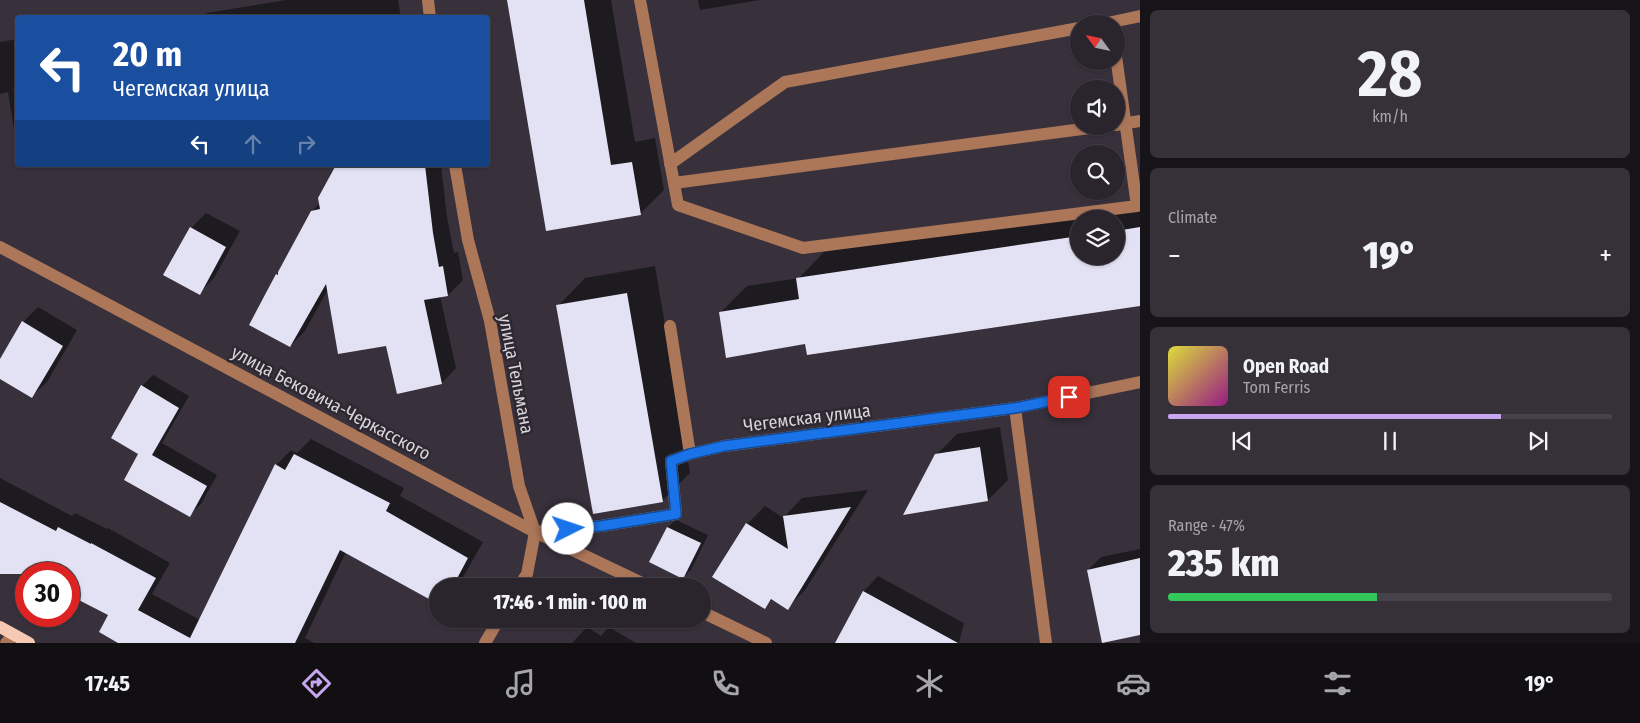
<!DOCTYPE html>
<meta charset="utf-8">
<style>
:root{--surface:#2a252d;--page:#363139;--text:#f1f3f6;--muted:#a5a5aa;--line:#464249;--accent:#c6a6f0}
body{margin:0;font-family:"Fira Sans Condensed",sans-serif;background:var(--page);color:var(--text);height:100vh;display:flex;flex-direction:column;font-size:19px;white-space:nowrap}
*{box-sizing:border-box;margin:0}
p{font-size:16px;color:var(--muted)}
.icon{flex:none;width:28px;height:28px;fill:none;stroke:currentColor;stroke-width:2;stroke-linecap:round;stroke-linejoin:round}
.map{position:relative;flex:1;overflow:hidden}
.side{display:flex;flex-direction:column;gap:10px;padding:10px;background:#171419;width:500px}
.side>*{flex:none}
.guide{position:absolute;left:15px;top:15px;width:475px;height:152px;border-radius:5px;box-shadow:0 1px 4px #0004,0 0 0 1px var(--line);background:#1a4fa0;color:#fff;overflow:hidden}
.needle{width:32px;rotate:303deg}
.tools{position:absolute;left:1070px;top:15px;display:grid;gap:10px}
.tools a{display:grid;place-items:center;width:55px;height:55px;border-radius:50%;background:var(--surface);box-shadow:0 1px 4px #0004,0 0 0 1px var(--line);font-size:25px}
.speed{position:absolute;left:15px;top:562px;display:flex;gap:10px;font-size:25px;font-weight:700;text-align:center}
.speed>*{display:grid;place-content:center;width:65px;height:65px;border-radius:50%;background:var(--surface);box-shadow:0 1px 4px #0004,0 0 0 1px var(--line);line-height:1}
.speed .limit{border:8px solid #d22;background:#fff;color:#111}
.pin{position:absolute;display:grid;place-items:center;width:42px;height:42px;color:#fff;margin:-21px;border-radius:10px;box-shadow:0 2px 8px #0006}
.me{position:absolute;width:55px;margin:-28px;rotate:86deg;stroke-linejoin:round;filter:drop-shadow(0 0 4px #0008)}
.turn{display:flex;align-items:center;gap:18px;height:105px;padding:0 15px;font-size:22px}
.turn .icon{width:65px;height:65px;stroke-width:2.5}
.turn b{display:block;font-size:35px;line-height:42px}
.lanes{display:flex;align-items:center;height:48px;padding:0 15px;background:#0003;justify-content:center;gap:25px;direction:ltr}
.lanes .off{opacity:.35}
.big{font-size:38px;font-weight:800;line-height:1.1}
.side .tile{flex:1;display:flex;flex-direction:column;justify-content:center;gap:8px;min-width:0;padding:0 18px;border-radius:8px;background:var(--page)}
.side .dial{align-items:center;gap:0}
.dial b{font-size:65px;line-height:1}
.song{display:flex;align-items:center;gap:15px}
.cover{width:60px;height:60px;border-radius:8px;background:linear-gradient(135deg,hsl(60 70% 55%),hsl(310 70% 35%))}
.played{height:5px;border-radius:2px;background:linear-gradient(90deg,var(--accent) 75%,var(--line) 75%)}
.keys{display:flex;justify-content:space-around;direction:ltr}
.heat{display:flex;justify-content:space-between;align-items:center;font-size:28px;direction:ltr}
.charge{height:8px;border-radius:4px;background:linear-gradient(90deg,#34c759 47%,var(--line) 0)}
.trip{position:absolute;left:429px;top:578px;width:282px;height:50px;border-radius:25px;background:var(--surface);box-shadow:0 1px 4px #0004,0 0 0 1px var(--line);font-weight:800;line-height:50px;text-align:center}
.dock{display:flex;height:80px;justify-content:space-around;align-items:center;background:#110f12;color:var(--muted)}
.dock .icon{width:35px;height:35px}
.dock .active{color:var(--accent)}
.dock b{font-size:22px;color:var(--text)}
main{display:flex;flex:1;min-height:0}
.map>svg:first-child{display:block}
</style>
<main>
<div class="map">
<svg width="1140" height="643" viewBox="0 0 1140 643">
<rect width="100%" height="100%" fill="#38313c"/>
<path fill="#0007" fill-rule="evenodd" d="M 286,0 L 398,0 L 401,18 L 201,18 L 206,13 Z
M 509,0 L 611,0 L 635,142 L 655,138 L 664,190 L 640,214 Z
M 698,0 L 760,0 L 700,10 Z
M 18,39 L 18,142 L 16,142 L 8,92 L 0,94 L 0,42 Z
M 337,165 L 441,165 L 447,217 L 454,253 L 458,252 L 463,280 L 448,295 L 440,296 L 456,368 L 442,383 L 387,344 L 328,289 L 305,331 L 290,346 L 250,324 L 312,211 L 320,203 Z
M 1140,205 L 1140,305 L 806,342 L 720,313 L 747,286 L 799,278 L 824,252 ZM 1079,219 L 1116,219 L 1116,256 L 1079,256 Z
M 206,213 L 240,231 L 214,278 L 199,293 L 191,228 Z
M 655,266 L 690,473 L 662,501 L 558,306 L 585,278 Z
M 38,307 L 77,330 L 47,382 L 32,396 L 0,378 L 0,362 L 23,322 Z
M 153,375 L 189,396 L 162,443 L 217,475 L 201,504 L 189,515 L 140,454 L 142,386 Z
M 1000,427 L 1008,480 L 988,500 L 936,455 L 957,434 Z
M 311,439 L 404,488 L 400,496 L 483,542 L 458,586 L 438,586 L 346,552 L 305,638 L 314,643 L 122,643 L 110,615 L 69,594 L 69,574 L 0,546 L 0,478 L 72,516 L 75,513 L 107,529 L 108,528 L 170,563 L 152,594 L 200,620 L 276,465 L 291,450 L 297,453 Z
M 868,490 L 805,590 L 788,608 L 773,599 L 764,607 L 747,524 L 765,506 L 785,519 L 785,516 L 802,498 Z
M 676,520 L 708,535 L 691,570 L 683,577 L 651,562 L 668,527 Z
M 1140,549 L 1140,634 L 1088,570 L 1101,557 Z
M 878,576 L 964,623 L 959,643 L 852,643 L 864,591 Z
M 587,627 L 601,636 L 609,627 L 636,643 L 572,643 Z"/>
<path fill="#e3e2f4" d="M 507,0 L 584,0 L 611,165 L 632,162 L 641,215 L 546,231 Z
M 336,165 L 425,165 L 433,233 L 439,267 L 443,266 L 448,296 L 424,300 L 442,384 L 397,394 L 386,346 L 338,354 L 326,284 L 290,347 L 249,325 L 276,274 L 278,275 L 278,272 L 311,211 L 320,209 L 318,198 Z
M 190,227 L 226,247 L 200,295 L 163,275 Z
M 1140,227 L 1140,306 L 807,355 L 805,344 L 726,358 L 719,312 L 799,299 L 796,278 L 1079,236 L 1079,256 L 1116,256 L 1116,231 Z
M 627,293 L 663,502 L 593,514 L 556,305 Z
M 22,321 L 63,346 L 32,398 L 0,379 L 0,359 Z
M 141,385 L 179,408 L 152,455 L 207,486 L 190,517 L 124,480 L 138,454 L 111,438 Z
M 980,447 L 988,501 L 903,515 L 935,454 Z
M 294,454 L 390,503 L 386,511 L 468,558 L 453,586 L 438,586 L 438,604 L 340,550 L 295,643 L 118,643 L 99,632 L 108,615 L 69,595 L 69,574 L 0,574 L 0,502 L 56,531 L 58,527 L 91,544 L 91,543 L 156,578 L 138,610 L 190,638 L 275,464 L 285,470 Z
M 851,507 L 788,610 L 771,599 L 765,609 L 712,577 L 746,523 L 788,549 L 783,516 Z
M 667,527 L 701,543 L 683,579 L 649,562 Z
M 1140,558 L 1140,635 L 1102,643 L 1087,570 Z
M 863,591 L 958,643 L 835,643 Z"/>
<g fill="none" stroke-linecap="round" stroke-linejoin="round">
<path stroke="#ac7659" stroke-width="12" d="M 428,0 L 430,18
M 640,0 L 678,205 L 803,248 L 1137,206 L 1116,56
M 1112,24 L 1112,22 L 1140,16
M 1116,125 L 1140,121
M 670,164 L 785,82 L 1079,28
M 455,165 L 468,240 L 490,321 L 519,486 L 535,532 L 527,574 L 519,586
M 674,183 L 1105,126
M 0,247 L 535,532 L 648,586
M 670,326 L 690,454
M 1015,408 L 1046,643
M 535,532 L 601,526 L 676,514 L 671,461 L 690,454 L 724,446 L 1015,408 L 1140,382
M 702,612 L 766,643
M 6,643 L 14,635
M 485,643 L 499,619"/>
<path stroke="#f6c9b2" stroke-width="12" d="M 0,627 L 29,643"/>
</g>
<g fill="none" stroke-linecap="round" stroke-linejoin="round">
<defs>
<path id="route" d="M 568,529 L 601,526 L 676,514 L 671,461 L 690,454 L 724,446 L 1015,408 L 1069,397"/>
</defs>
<use href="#route" stroke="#114b97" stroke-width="12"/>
<use href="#route" stroke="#1a73e8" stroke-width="9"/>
</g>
<g text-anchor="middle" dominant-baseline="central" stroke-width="5" stroke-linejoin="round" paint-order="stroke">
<g font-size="18" fill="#d9d5db" stroke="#2e2832">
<text transform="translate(516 374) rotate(79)">улица Тельмана</text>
<text transform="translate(331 403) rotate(28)">улица Бековича-Черкасского</text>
<text transform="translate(807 418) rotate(-7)">Чегемская улица</text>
</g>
</g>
</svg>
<div class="tools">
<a><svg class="needle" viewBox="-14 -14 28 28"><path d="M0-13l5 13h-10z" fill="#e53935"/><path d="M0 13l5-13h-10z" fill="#a5a5aa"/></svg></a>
<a><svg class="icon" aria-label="sound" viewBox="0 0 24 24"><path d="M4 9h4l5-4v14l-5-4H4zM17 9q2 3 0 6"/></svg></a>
<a><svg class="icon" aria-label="search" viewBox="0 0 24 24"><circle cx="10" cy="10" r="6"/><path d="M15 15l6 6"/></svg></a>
<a><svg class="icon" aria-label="layers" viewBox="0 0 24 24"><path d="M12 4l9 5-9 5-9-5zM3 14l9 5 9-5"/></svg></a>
</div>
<div class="speed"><div class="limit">30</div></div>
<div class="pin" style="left:1069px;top:397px;background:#d93025"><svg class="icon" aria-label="arrive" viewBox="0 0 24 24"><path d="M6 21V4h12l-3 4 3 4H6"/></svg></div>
<svg class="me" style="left:568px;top:529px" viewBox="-20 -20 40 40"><circle r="19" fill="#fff"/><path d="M0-13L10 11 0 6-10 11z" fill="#1a73e8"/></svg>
<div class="trip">17:46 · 1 min · 100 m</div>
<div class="guide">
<div class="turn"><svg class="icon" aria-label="left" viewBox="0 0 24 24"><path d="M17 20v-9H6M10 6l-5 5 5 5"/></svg><div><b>20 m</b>Чегемская улица</div></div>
<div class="lanes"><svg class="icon" aria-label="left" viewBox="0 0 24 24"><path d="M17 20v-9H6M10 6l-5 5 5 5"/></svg><svg class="icon off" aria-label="ahead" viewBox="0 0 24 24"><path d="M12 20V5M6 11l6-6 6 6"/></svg><svg class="icon off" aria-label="right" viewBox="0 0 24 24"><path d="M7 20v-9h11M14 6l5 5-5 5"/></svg></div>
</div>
</div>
<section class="side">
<div class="tile dial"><b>28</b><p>km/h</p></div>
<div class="tile"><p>Climate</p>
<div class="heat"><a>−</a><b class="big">19°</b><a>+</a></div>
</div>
<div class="tile">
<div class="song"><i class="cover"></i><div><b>Open Road</b><p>Tom Ferris</p></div></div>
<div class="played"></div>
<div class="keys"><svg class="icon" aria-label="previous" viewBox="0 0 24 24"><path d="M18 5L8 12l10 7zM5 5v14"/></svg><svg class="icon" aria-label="pause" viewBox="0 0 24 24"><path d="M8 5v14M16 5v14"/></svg><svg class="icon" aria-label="next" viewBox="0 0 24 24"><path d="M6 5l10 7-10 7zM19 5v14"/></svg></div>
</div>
<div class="tile"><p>Range · 47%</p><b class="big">235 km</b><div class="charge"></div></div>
</section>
</main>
<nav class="dock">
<b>17:45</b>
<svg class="icon active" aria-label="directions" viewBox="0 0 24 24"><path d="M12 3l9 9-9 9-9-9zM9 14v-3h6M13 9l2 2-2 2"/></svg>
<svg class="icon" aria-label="music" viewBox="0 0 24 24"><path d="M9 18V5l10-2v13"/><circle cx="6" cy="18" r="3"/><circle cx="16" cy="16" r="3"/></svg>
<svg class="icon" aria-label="phone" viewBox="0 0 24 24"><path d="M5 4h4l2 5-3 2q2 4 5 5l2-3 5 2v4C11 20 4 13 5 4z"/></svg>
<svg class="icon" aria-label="climate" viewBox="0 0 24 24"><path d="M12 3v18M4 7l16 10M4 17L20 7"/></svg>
<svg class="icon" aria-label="car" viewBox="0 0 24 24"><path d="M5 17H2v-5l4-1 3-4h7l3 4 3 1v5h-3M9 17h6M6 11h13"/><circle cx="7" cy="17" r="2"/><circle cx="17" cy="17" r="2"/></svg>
<svg class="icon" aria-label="filters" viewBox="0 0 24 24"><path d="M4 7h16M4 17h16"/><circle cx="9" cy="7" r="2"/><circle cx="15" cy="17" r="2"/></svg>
<b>19°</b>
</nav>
